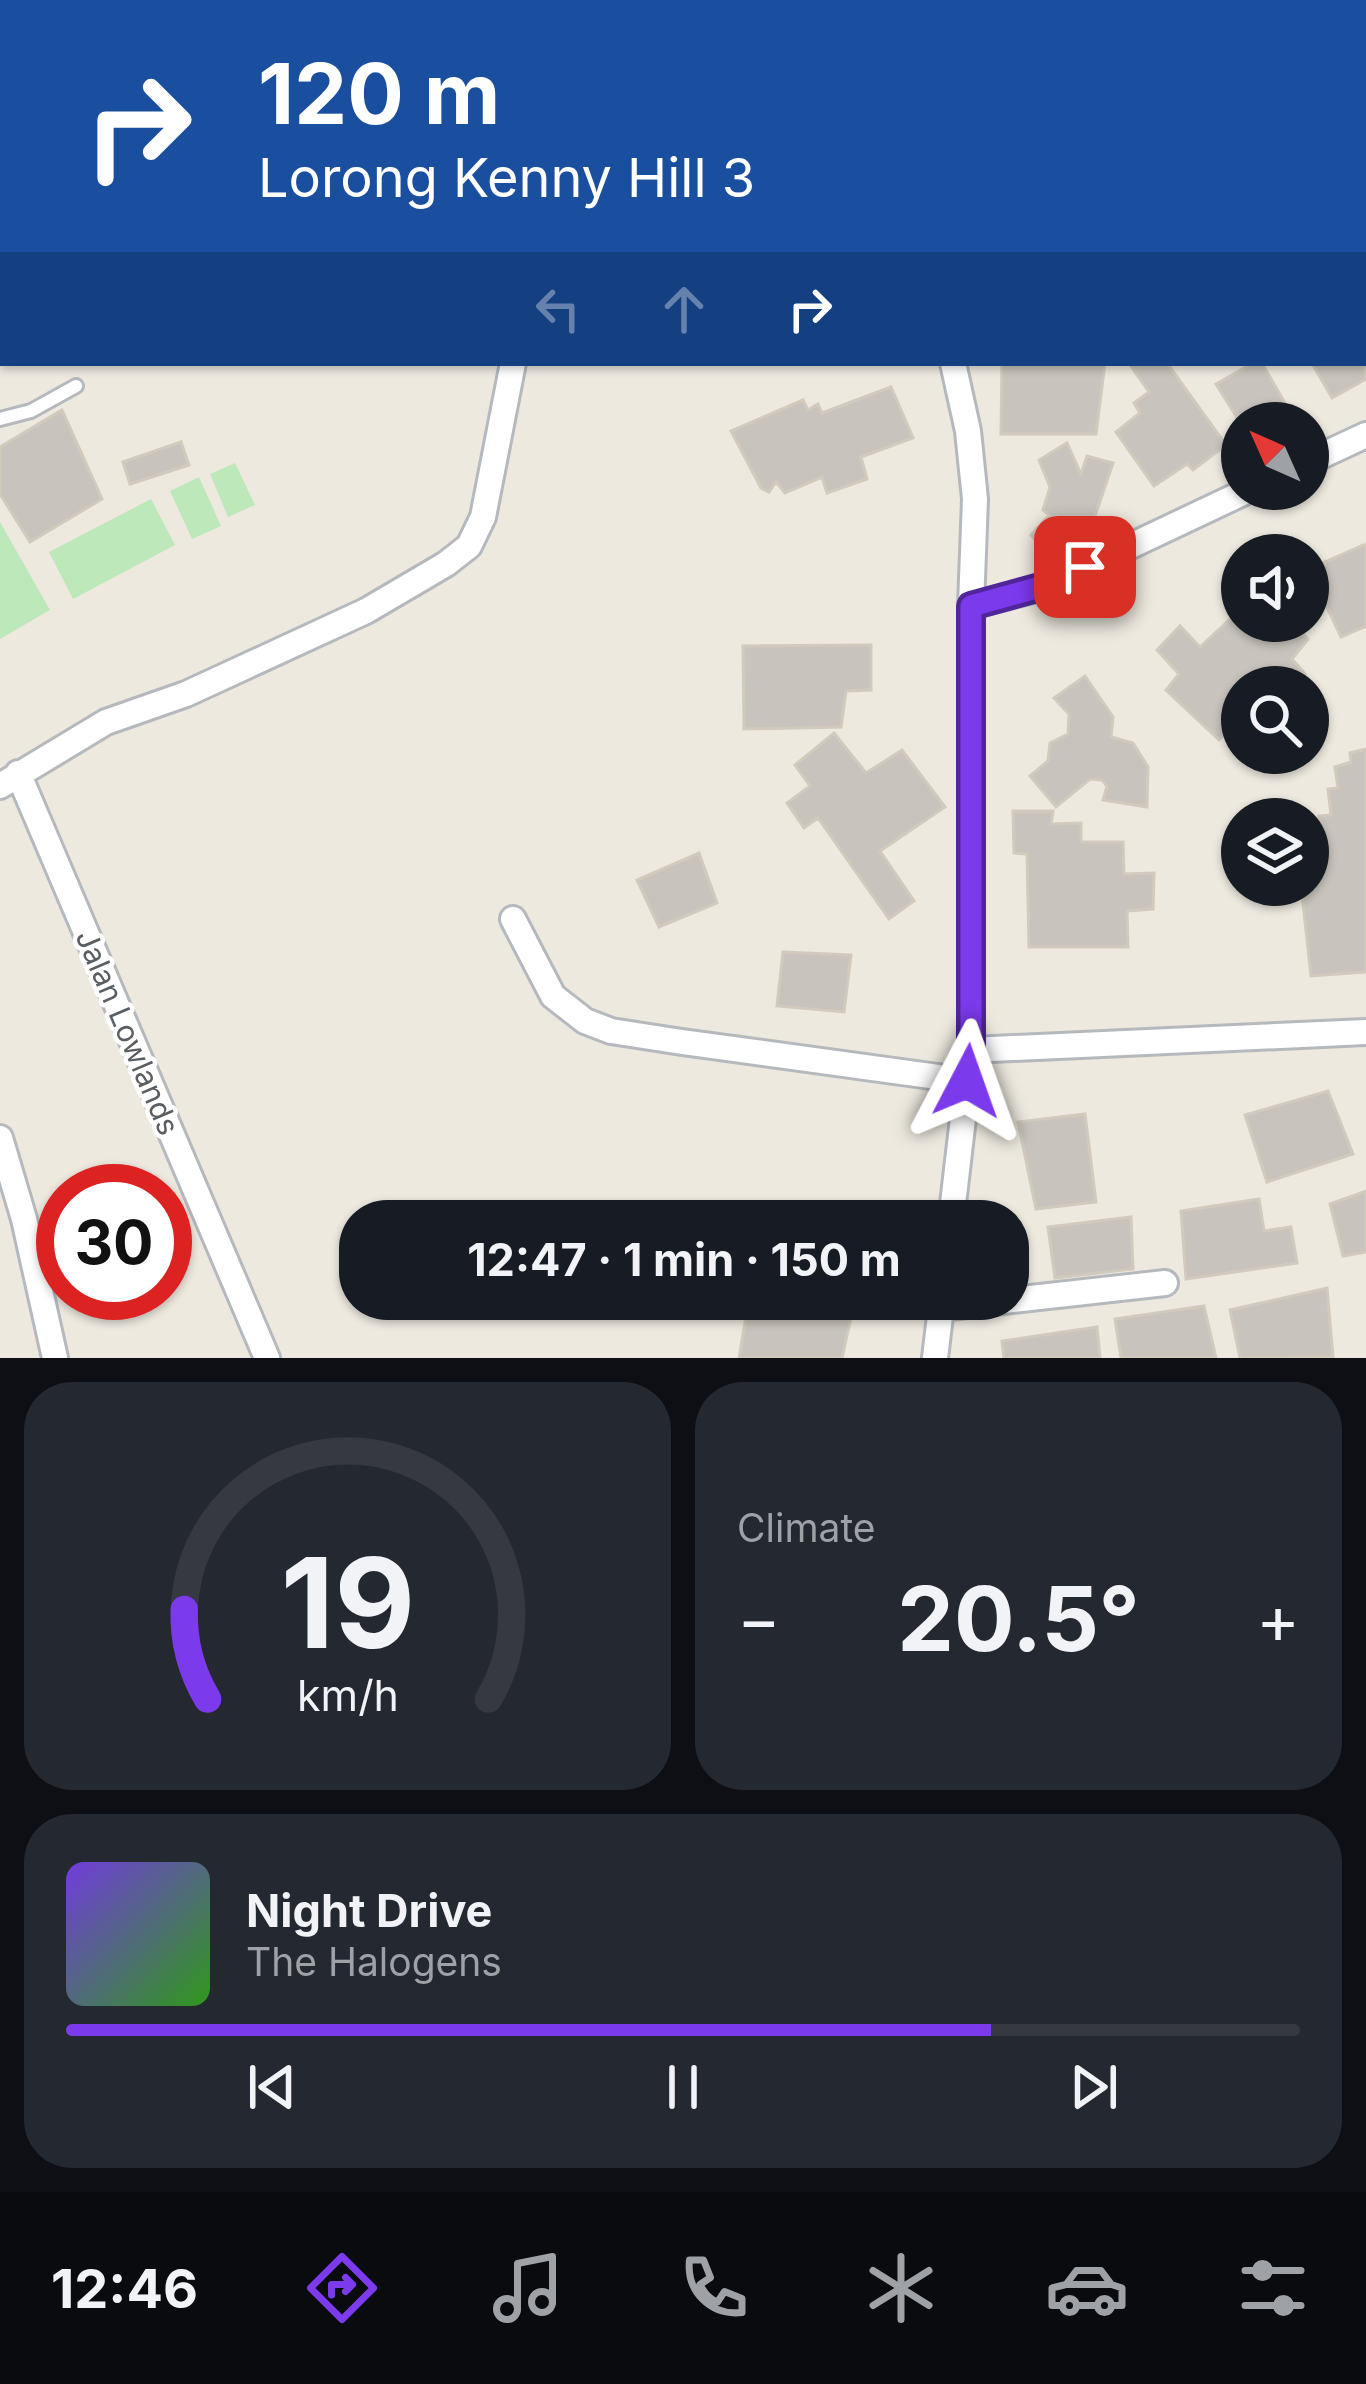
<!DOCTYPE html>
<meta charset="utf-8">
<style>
:root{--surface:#171b24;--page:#242831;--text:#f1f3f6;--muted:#9ea1a6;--line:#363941;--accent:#7c3aed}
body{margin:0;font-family:Inter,sans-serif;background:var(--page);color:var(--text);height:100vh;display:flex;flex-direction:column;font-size:45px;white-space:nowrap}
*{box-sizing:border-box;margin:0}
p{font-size:39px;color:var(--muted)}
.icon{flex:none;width:66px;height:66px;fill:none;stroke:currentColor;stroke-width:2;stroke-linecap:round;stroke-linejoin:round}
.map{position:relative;height:1358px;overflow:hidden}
.panel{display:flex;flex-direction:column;gap:24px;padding:24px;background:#0d0f14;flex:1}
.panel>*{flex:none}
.banner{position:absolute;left:0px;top:0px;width:1368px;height:366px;box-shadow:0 3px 9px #0004;background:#1a4fa0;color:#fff;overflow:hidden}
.needle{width:78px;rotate:315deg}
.controls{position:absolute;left:1221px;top:402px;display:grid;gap:24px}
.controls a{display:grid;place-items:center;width:108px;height:108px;border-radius:50%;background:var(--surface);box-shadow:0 3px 9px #0004;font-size:60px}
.speed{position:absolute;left:36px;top:1164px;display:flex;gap:24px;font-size:60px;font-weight:700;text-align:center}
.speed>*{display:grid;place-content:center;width:156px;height:156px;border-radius:50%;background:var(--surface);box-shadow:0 3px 9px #0004;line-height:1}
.speed .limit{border:18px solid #d22;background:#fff;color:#111}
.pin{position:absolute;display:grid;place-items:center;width:102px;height:102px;color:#fff;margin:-51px;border-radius:24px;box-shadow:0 6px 18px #0006}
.me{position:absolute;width:132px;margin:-66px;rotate:4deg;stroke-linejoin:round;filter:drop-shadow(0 0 9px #0008)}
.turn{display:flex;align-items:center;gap:42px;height:252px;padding:0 60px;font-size:54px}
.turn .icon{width:156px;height:156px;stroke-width:2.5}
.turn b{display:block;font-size:84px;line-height:102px}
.lanes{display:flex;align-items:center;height:114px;padding:0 60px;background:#0003;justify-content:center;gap:60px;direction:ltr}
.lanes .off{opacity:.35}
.big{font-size:90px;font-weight:700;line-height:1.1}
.panel .tile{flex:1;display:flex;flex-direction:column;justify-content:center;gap:18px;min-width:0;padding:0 42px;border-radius:48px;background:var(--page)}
.panel .dial{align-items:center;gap:0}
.dial svg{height:312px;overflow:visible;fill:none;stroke:var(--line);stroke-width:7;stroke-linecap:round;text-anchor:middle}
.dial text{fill:var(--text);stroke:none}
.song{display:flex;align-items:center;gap:36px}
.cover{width:144px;height:144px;border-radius:18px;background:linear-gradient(135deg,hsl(260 70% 55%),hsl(110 70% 35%))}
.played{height:12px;border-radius:6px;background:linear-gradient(90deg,var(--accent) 75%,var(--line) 75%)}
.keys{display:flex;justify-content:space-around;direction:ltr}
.heat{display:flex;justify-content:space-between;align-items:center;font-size:66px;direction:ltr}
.panel .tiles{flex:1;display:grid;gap:24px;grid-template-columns:1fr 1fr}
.tile:last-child{grid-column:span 2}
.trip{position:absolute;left:339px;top:1200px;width:690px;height:120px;border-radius:48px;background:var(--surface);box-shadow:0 3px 9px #0004;font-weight:700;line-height:120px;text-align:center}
.menu{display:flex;height:192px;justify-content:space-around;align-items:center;background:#090b0e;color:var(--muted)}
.menu .icon{width:84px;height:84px}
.menu .selected{color:var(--accent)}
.menu b{font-size:54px;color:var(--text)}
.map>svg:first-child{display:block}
</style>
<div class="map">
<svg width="1366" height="1358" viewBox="0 0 1366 1358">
<rect width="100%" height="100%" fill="#ede9df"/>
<path fill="#bde8b9" d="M 235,463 L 255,505 L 228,517 L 210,474 Z
M 199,477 L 221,526 L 192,539 L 170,491 Z
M 151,499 L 175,545 L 73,599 L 49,552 Z
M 0,522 L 50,610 L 0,639 Z"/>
<path fill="#c8c3bc" stroke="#d2cabd" stroke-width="3" d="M 1149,0 L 1239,0 L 1144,3 Z
M 1333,0 L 1366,0 L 1365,109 L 1365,3 Z
M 1365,338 L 1366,379 L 1332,398 L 1312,363 L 1365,363 Z
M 1002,363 L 1105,363 L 1096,434 L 1001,434 Z
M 1133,363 L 1167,363 L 1226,445 L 1193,470 L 1187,464 L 1154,486 L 1116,432 L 1140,413 L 1134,403 L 1149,392 L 1130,365 Z
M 1253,363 L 1262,363 L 1290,412 L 1272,423 L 1242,423 L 1242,426 L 1216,384 Z
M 891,387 L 913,438 L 861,457 L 867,479 L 827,493 L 822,477 L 785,493 L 776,482 L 769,492 L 761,488 L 731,431 L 803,400 L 808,410 L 818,404 L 822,413 Z
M 62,410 L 102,499 L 30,542 L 0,494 L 0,447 Z
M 181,442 L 189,465 L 130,484 L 123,462 Z
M 1067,443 L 1081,474 L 1087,456 L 1113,463 L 1092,525 L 1069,530 L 1047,554 L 1031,535 L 1049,515 L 1043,510 L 1050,487 L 1039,460 Z
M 1366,544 L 1366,626 L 1341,637 L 1309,569 Z
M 1242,608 L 1242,621 L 1274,621 L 1279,625 L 1291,621 L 1308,639 L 1292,659 L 1305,674 L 1292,687 L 1242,687 L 1242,716 L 1219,740 L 1166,690 L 1179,674 L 1157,650 L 1180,626 L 1200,647 Z
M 871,645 L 871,690 L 846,691 L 841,727 L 744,729 L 743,646 Z
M 1085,676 L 1113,717 L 1111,737 L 1133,743 L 1148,767 L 1147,807 L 1103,800 L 1107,786 L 1102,780 L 1090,779 L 1056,807 L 1030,776 L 1048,761 L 1050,743 L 1068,734 L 1069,714 L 1054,698 Z
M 834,733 L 866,773 L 902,750 L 945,807 L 880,851 L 914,901 L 889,919 L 818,818 L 804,828 L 787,803 L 810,786 L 795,765 Z
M 1366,749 L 1366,972 L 1311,976 L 1301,885 L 1308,885 L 1308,864 L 1322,861 L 1319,816 L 1331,815 L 1328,789 L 1338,788 L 1335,767 L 1351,762 L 1350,753 Z
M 1013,811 L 1053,811 L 1051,824 L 1081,823 L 1081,842 L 1123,842 L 1124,874 L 1154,873 L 1153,909 L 1127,911 L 1128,947 L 1029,947 L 1027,854 L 1014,853 Z
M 699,853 L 717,903 L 659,927 L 637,880 Z
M 783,952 L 851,955 L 844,1012 L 777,1006 Z
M 1328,1091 L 1353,1154 L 1267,1182 L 1245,1115 Z
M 1085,1114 L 1096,1202 L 1036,1209 L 1018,1122 Z
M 1366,1191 L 1366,1252 L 1343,1256 L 1330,1204 Z
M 1259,1199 L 1264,1231 L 1291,1227 L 1297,1263 L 1186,1279 L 1181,1211 Z
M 1131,1217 L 1133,1269 L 1055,1278 L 1048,1227 Z
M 1327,1288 L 1333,1357 L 1240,1358 L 1230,1310 Z
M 749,1299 L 855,1299 L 842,1358 L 739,1358 Z
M 1204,1306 L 1216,1358 L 1121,1358 L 1115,1319 Z
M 1097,1327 L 1100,1358 L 1004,1358 L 1002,1341 Z"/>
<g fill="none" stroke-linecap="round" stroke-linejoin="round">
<defs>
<path id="service" d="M 965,3 L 971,0
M 0,419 L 31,411 L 76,386"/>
<path id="minor" d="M 656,0 L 659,3
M 947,0 L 948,3
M 1308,462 L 1366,435
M 971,606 L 1044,587 L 1251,489
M 18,773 L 267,1358
M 0,786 L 106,722 L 186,694 L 366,611 L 446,564 L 469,546 L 483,517 L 513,363
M 513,919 L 553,996 L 585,1021 L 611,1031 L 682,1042 L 967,1081
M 971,1050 L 1366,1032
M 0,1138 L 24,1219 L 55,1358
M 951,1221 L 971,1050 L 971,606 L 975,499 L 968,431 L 953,363
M 941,1308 L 1165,1283
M 935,1358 L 942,1299"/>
<path id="secondary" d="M 210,3 L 215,0
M 0,151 L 3,149"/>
</defs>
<use href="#service" stroke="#b5b9be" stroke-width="18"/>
<use href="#minor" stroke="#b5b9be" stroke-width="30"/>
<use href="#secondary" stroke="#b3b8be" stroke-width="39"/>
<use href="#service" stroke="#fff" stroke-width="12"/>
<use href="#minor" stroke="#fff" stroke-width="24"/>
<use href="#secondary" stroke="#fff" stroke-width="33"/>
</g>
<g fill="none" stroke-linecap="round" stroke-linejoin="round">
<defs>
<path id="route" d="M 967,1081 L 971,1050 L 971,606 L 1044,586 L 1085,567"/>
</defs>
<use href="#route" stroke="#51269a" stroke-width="30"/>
<use href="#route" stroke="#7c3aed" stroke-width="21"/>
</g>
<g text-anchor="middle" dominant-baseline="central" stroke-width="9" stroke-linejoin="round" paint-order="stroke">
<g font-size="30" fill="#585e62" stroke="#fff">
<text transform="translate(128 1032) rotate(67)">Jalan Lowlands</text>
</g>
</g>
</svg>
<div class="controls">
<a><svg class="needle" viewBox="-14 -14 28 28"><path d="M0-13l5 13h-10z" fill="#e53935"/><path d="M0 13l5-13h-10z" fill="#9ea1a6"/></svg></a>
<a><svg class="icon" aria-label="sound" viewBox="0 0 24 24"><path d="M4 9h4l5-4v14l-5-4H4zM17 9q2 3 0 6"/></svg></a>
<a><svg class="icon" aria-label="search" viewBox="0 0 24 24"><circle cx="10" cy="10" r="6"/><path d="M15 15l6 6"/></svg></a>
<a><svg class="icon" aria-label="layers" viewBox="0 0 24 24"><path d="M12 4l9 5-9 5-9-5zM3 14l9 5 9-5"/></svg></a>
</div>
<div class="speed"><div class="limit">30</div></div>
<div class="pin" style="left:1085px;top:567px;background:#d93025"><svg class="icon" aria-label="arrive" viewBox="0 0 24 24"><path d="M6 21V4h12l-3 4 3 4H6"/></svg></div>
<svg class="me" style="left:967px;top:1081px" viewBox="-20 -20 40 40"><path d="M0-17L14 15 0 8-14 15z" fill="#7c3aed" stroke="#fff" stroke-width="4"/></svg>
<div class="trip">12:47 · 1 min · 150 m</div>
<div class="banner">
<div class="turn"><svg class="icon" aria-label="right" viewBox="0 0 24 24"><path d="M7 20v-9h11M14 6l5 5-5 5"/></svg><div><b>120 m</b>Lorong Kenny Hill 3</div></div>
<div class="lanes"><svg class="icon off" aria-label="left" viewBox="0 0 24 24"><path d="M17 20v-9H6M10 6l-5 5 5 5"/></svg><svg class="icon off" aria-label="ahead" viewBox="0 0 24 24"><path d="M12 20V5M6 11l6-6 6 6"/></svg><svg class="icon" aria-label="right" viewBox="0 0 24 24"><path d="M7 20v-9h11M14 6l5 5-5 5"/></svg></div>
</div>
</div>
<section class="panel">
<div class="tiles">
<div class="tile dial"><svg viewBox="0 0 100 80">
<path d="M14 69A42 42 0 1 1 86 69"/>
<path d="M14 69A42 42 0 0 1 8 46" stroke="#7c3aed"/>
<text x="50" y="56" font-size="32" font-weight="700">19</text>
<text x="50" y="72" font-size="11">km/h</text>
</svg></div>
<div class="tile"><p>Climate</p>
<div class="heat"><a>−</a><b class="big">20.5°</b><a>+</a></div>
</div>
<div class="tile">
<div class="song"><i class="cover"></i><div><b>Night Drive</b><p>The Halogens</p></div></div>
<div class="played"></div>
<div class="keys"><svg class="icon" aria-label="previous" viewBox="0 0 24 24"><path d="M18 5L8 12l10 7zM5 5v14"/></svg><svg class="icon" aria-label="pause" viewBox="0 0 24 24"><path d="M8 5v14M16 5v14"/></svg><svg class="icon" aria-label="next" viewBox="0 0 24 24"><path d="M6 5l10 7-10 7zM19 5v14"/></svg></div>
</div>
</div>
</section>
<nav class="menu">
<b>12:46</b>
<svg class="icon selected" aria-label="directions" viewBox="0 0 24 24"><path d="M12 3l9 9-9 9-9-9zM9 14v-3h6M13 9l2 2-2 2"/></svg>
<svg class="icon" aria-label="music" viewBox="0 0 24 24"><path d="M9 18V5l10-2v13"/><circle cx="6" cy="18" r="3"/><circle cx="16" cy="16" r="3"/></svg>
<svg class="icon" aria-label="phone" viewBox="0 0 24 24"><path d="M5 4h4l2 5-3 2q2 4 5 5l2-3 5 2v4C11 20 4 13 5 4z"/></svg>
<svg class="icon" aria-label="climate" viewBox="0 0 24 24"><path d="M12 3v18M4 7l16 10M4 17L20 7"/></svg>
<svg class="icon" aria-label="car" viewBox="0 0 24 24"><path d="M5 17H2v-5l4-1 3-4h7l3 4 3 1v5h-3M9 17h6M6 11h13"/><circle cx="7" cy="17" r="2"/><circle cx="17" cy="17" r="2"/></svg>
<svg class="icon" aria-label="filters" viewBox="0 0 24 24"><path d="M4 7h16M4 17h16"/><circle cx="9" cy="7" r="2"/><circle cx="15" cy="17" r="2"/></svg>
</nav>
